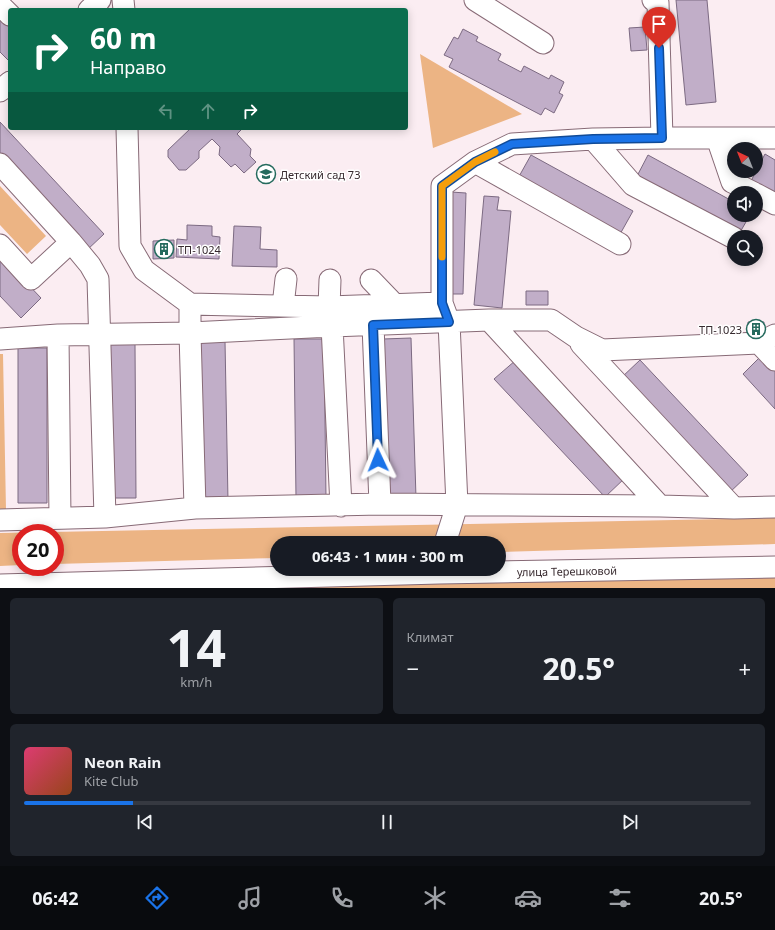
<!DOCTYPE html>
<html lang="ru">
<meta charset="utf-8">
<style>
:root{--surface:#171b24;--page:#20242c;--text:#f1f3f6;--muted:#9ea1a6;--line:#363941;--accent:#1a73e8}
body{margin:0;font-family:"Noto Sans",sans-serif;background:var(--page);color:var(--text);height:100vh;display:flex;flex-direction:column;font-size:15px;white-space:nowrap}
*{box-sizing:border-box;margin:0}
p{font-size:13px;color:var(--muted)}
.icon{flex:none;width:22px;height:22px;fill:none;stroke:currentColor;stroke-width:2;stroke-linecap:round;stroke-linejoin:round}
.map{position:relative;height:588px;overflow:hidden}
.details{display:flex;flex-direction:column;gap:10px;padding:10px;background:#0d0f14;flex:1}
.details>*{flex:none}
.banner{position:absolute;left:8px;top:8px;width:400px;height:122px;border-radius:4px;box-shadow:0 2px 10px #0003;background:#0b6e4f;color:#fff;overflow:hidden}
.needle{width:26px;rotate:317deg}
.buttons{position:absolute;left:727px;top:142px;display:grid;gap:8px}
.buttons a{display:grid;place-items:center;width:36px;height:36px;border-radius:50%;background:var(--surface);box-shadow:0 2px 10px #0003;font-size:20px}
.speed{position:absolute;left:12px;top:524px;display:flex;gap:8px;font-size:20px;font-weight:700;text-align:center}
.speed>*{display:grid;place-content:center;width:52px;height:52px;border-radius:50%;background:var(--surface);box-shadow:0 2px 10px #0003;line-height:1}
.speed .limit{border:6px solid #d22;background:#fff;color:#111}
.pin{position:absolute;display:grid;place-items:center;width:34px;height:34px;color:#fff;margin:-41px -17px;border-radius:50% 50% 50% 0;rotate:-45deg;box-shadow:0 0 4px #0007}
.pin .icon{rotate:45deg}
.me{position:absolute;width:44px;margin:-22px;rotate:358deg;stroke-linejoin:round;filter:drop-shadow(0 0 3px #0008)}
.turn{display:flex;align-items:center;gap:14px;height:84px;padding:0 16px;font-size:18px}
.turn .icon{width:52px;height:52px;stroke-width:2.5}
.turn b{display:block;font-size:28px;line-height:34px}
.lanes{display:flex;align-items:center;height:38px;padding:0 16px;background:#0003;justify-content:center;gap:20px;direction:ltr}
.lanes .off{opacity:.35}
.big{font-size:30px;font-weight:700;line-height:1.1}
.details .widget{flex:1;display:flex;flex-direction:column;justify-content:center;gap:6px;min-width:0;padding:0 14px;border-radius:6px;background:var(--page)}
.details .dial{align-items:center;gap:0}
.dial b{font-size:52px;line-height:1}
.song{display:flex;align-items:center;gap:12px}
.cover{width:48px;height:48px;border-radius:6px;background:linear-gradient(135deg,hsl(340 70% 55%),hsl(20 70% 35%))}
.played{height:4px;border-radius:2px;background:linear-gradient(90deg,var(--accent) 15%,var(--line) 15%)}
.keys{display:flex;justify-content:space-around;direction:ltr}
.heat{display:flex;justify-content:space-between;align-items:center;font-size:22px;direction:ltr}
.details .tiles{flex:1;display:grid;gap:10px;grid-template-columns:1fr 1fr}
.widget:last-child{grid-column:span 2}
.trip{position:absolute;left:270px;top:536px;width:236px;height:40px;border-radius:20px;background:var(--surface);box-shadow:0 2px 10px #0003;font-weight:700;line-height:40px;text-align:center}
.menu{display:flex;height:64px;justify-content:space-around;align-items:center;background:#090b0e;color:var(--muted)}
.menu .icon{width:28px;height:28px}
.menu .selected{color:var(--accent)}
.menu b{font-size:18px;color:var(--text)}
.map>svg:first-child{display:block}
</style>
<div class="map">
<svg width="775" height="588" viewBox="0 0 775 588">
<rect width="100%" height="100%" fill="#fbedf2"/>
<path fill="#ecb484" d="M 420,54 L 522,114 L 433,148 Z
M 0,186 L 46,236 L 27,254 L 0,225 Z
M 0,354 L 3,354 L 6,510 L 0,510 Z
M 775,518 L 775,544 L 499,552 L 499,543 L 277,543 L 277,558 L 55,564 L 55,533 L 21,533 L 21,565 L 0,566 L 0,533 Z
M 775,567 L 775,588 L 0,588 Z"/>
<path fill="#c1aec8" stroke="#7c6a82" d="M 676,0 L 707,0 L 716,102 L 686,105 Z
M 0,12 L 10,22 L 10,62 L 0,52 Z
M 645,27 L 647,50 L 631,51 L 629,28 Z
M 463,29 L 478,37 L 476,41 L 501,54 L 498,60 L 521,72 L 524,66 L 549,79 L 551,75 L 564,82 L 559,93 L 563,95 L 554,113 L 545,108 L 541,115 L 449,67 L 453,59 L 444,55 L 454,37 L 458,39 Z
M 0,122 L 104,234 L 86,251 L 0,159 Z
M 191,128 L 243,128 L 237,134 L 251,149 L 250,156 L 256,162 L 244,173 L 235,164 L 231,167 L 219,155 L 220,147 L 212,139 L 199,151 L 199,158 L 186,170 L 179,170 L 168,157 L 168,150 Z
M 765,154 L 775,160 L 775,193 L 751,181 Z
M 531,155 L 633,211 L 619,236 L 517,180 Z
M 648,155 L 734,202 L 734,215 L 750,215 L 739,234 L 636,178 Z
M 451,192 L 466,193 L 463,294 L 451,294 Z
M 484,196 L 499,197 L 497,210 L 511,211 L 502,308 L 474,305 Z
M 187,225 L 212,226 L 212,236 L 220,237 L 219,259 L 176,257 L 177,239 L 187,240 Z
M 234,226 L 261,227 L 260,249 L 277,250 L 277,267 L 232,266 Z
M 174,240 L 174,258 L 153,259 L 153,241 Z
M 0,255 L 41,298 L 21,318 L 0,296 Z
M 526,291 L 548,291 L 548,305 L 526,305 Z
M 748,322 L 764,322 L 764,337 L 747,337 Z
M 411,338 L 416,498 L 388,499 L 383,339 Z
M 294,339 L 324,339 L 326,498 L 296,498 Z
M 197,341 L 225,341 L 228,501 L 200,502 Z
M 107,344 L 135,344 L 136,498 L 108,498 Z
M 18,348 L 47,348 L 47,503 L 18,503 Z
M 762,355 L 775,369 L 775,409 L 743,374 Z
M 516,360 L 626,477 L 605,497 L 494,379 Z
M 640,360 L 748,475 L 728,494 L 621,378 Z"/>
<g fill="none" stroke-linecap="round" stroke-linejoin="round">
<defs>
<path id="minor" d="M 123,0 L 124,10
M 475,0 L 543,43
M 653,0 L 658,3 L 662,138
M 0,5 L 10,15
M 89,10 L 100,0
M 0,91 L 10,82
M 127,128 L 130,246 L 144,270 L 190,304
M 717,138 L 732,182 L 754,193
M 593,139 L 633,185 L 734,238
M 475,162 L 620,244
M 0,164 L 71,242 L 31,279 L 0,245
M 756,194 L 775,204
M 71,242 L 90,265 L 98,279 L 105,517
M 371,280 L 395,305
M 283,306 L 286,279
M 329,307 L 330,280
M 489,320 L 660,506
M 373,325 L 380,504
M 332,326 L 341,506
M 58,335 L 60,518
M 0,339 L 58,335 L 190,333 L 332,326 L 489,320 L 551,320 L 576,337 L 602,350 L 759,343 L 775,335
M 759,343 L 775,360
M 581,344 L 734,508
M 195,508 L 190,333 L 190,304 L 329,307 L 442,303
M 0,520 L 105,517 L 195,508 L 380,504 L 660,506 L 734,508 L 775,507
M 445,543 L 457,505 L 449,322 L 442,303 L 442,186 L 475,162 L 512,144 L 593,139 L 662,138 L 775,138
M 0,585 L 439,573 L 775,567"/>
</defs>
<use href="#minor" stroke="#876a76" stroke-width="23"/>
<use href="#minor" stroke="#fff" stroke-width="21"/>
</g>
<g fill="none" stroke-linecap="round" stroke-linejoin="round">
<defs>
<path id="route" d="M 378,460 L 373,325 L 449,322 L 442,303 L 442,186 L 475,162 L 512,144 L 593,139 L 662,138 L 659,48"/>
</defs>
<use href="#route" stroke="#114b97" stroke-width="10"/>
<use href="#route" stroke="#1a73e8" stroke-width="7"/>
<path stroke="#f59e0b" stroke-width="7" d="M 442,257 L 442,186 L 475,162 L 495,152"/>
</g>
<defs>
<symbol id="school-ring" viewBox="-11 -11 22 22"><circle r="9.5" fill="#fff" stroke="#246a5d" stroke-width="1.5"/><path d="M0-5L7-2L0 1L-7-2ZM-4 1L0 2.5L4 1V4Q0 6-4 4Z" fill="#246a5d"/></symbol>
<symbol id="building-ring" viewBox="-11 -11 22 22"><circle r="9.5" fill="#fff" stroke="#246a5d" stroke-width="1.5"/><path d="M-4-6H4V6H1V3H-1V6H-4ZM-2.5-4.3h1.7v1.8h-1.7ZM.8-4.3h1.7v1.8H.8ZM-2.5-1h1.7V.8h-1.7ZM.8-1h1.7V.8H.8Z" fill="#246a5d"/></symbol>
</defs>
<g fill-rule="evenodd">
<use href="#school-ring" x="255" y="163" width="22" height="22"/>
<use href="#building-ring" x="153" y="238" width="22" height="22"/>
<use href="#building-ring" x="745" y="318" width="22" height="22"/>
</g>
<g text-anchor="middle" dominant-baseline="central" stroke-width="3" stroke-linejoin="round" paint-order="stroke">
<g font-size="11" fill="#36292e" stroke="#fff" text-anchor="start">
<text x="280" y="174">Детский сад 73</text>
<text x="178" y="249">ТП-1024</text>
<text x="742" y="329" text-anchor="end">ТП-1023</text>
</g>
<g font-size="11" fill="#36292e" stroke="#fff">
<text transform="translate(567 571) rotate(-1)">улица Терешковой</text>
</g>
</g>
</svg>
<div class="buttons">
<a><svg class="needle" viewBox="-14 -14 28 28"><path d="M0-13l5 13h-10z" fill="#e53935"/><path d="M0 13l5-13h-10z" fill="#9ea1a6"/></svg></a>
<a><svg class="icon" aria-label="sound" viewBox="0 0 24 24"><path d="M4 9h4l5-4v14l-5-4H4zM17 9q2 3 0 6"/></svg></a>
<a><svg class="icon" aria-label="search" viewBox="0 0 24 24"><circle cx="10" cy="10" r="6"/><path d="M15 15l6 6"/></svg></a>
</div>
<div class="speed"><div class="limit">20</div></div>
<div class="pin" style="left:659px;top:48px;background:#d93025"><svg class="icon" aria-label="arrive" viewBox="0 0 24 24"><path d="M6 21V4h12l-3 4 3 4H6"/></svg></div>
<svg class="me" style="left:378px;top:460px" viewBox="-20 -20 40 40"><path d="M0-17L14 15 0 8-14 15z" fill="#1a73e8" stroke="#fff" stroke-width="4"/></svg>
<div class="trip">06:43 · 1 мин · 300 m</div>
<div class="banner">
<div class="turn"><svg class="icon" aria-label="right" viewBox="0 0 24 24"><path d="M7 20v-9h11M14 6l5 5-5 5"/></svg><div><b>60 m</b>Направо</div></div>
<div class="lanes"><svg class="icon off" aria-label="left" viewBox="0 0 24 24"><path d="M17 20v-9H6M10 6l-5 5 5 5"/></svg><svg class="icon off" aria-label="ahead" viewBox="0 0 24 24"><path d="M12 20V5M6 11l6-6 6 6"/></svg><svg class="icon" aria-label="right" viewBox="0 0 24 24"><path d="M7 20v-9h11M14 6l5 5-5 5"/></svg></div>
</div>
</div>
<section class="details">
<div class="tiles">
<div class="widget dial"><b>14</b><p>km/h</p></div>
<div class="widget"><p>Климат</p>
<div class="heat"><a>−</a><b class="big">20.5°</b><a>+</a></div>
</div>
<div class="widget">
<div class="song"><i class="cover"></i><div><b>Neon Rain</b><p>Kite Club</p></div></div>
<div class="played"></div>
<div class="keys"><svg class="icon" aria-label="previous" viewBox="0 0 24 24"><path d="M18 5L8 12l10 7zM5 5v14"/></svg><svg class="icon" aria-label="pause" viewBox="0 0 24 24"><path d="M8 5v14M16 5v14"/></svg><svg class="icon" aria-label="next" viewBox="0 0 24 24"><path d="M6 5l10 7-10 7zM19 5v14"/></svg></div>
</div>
</div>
</section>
<nav class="menu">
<b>06:42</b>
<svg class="icon selected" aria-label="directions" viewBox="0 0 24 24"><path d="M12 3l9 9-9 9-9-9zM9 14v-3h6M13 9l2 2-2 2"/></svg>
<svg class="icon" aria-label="music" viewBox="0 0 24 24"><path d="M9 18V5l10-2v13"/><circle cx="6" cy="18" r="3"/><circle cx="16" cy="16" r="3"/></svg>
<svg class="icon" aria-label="phone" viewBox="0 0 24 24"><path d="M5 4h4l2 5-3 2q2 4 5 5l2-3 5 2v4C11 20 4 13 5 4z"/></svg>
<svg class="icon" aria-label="climate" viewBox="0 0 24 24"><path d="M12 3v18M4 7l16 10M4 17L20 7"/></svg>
<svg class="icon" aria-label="car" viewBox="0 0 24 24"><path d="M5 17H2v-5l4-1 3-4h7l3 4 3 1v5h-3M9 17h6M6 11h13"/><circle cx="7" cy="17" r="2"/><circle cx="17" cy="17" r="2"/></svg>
<svg class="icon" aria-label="filters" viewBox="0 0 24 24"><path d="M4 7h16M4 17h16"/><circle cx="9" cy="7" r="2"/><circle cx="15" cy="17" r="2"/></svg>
<b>20.5°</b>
</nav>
